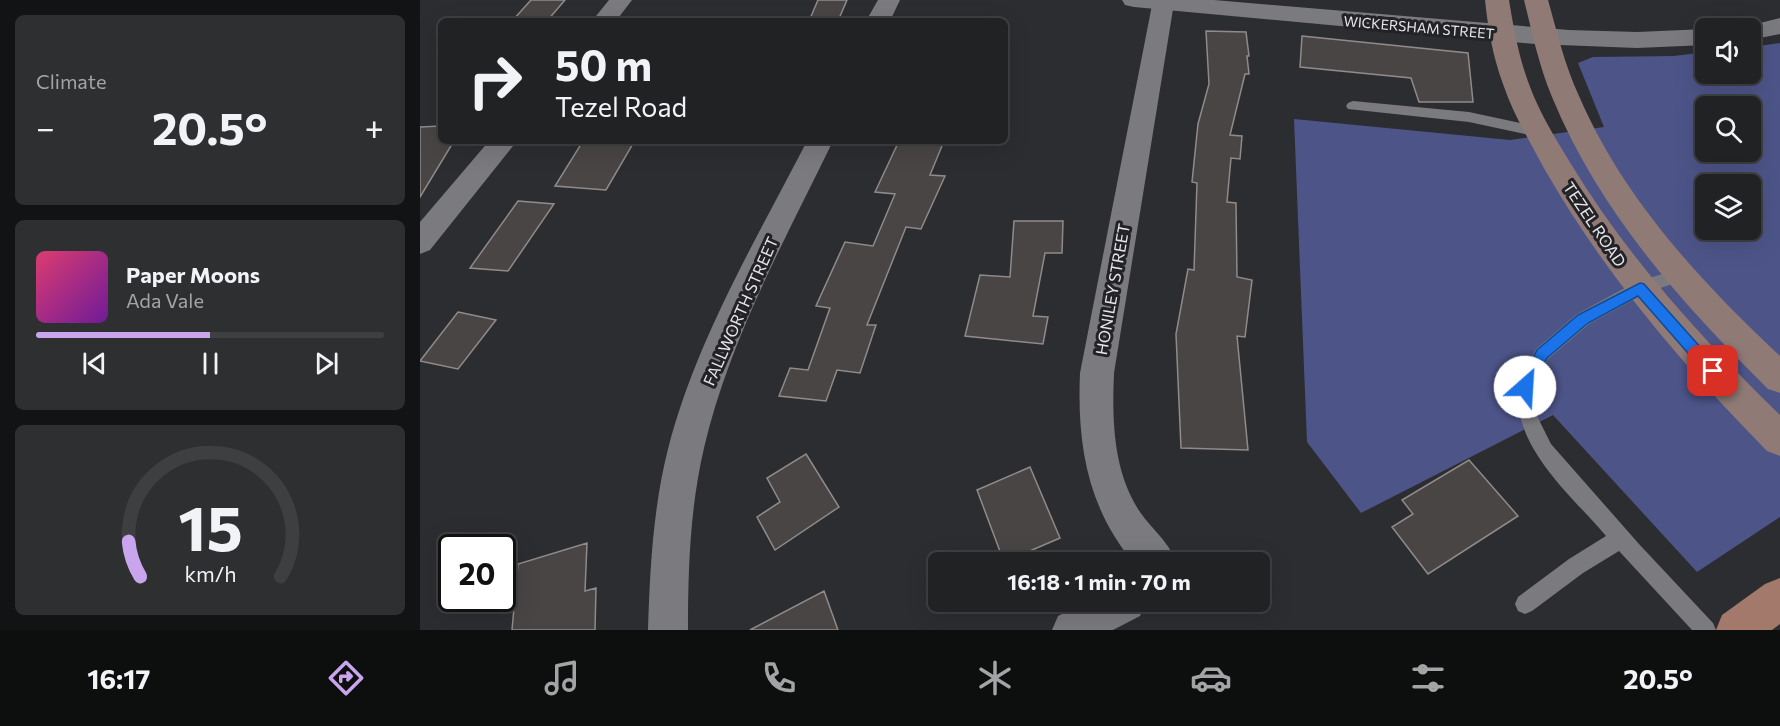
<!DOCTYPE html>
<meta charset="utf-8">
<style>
:root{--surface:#212224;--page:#2d2f31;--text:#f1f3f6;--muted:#a2a4a6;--line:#3e3f41;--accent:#c9a5ee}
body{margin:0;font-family:Commissioner,sans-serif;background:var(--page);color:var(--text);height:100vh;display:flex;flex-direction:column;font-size:22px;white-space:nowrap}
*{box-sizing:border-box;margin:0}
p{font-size:20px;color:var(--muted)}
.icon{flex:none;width:33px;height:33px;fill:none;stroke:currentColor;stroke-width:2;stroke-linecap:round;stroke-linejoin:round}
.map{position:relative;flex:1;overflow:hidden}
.panel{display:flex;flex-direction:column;gap:15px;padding:15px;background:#121314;width:420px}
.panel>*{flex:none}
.banner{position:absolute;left:18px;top:18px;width:570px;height:126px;border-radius:9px;box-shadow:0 6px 24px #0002,0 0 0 2px var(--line);background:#212224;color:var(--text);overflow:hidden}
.tools{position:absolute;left:1275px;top:18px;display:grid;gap:12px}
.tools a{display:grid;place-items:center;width:66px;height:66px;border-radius:9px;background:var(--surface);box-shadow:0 6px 24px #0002,0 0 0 2px var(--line);font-size:30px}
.speed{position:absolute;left:18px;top:534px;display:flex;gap:12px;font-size:30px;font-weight:700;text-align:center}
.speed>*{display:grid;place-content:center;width:78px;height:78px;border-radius:50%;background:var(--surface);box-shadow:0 6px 24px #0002,0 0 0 2px var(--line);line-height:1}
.speed .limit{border:3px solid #111;border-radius:9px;background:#fff;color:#111}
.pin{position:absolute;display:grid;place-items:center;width:51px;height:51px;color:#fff;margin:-26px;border-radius:12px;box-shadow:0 3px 9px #0006}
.me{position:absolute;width:66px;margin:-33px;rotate:26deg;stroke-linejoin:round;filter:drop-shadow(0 0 4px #0008)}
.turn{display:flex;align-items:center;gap:21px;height:126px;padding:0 18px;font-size:27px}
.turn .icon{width:78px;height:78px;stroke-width:2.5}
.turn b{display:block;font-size:42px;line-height:51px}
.big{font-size:45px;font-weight:700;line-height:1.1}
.panel .tile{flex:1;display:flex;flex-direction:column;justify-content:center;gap:9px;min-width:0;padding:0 21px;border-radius:9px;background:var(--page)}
.panel .dial{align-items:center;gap:0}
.dial svg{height:156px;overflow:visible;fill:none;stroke:var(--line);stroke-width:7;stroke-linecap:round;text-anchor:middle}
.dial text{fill:var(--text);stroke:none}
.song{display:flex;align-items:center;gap:18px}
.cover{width:72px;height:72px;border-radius:9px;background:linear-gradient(135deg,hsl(340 70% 55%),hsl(280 70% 35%))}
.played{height:6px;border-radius:3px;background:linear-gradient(90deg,var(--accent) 50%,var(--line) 50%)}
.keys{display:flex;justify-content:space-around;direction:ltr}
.heat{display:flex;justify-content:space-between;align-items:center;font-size:33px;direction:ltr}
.trip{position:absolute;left:508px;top:552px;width:342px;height:60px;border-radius:9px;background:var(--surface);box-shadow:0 6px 24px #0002,0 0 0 2px var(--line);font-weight:700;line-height:60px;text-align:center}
.tabs{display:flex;height:96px;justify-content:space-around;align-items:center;background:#0d0e0e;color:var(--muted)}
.tabs .icon{width:42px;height:42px}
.tabs .current{color:var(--accent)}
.tabs b{font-size:27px;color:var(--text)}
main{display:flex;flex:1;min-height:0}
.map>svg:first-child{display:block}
</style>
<main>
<section class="panel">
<div class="tile"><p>Climate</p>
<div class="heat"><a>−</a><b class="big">20.5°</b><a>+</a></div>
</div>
<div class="tile">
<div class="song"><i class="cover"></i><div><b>Paper Moons</b><p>Ada Vale</p></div></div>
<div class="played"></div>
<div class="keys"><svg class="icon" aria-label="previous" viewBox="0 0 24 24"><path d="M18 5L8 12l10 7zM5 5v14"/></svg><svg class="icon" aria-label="pause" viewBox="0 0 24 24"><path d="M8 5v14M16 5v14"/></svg><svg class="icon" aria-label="next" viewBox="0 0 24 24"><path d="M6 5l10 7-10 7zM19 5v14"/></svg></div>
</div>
<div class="tile dial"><svg viewBox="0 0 100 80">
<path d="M14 69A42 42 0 1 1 86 69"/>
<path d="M14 69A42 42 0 0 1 8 51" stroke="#c9a5ee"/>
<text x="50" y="56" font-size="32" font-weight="700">15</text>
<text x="50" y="72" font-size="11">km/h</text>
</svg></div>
</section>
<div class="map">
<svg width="1360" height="630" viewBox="0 0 1360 630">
<rect width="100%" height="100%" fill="#2c2d30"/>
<path fill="#4d5488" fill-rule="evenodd" d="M 1360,43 L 1360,517 L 1277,572 L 1133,415 L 941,513 L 887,442 L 874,119 L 1090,140 L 1184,127 L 1158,63 L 1173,57 L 1254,56 L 1285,52 L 1286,74 L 1330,74 L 1331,47 ZM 1286,106 L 1330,106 L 1330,152 L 1286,152 ZM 1286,184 L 1330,184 L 1330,230 L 1286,230 Z"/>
<path fill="#4a4545" stroke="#908b8a" stroke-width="1.5" d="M 111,0 L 145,0 L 127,21 L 92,21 Z
M 398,0 L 427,0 L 418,21 L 389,21 Z
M 786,31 L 826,32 L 829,56 L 827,56 L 829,74 L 825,74 L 810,135 L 822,136 L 820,159 L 811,158 L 807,202 L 816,203 L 817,277 L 832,280 L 825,337 L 817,336 L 828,450 L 761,448 L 756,334 L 768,269 L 774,270 L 777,183 L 772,182 L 778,124 L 789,84 Z
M 882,36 L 1048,53 L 1053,102 L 999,102 L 991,78 L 880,67 Z
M 21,126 L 21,141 L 34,141 L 0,197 L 0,127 Z
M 163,141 L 214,142 L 186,190 L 135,186 Z
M 479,141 L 524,141 L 510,175 L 525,176 L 501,229 L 486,227 L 447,325 L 456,325 L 440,373 L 417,370 L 406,401 L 359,396 L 370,368 L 388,370 L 410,308 L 396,306 L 425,242 L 453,246 L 475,194 L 455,192 Z
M 98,201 L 134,204 L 88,271 L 50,268 Z
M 594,221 L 643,221 L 642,253 L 625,253 L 613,316 L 628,317 L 623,344 L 545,336 L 560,275 L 590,277 Z
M 38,312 L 76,320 L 38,369 L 0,361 Z
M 386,454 L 419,507 L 355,550 L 337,517 L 360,502 L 347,478 Z
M 1049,460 L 1098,516 L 1008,574 L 972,527 L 993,514 L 982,500 Z
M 610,467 L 640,538 L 584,562 L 557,490 Z
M 167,543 L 165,591 L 176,588 L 175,630 L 92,630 L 98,564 Z
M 404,591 L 418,630 L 330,630 Z"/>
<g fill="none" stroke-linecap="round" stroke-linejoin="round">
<path fill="#7b7b7f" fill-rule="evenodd" d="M 933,101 L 1049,112 L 1119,127 L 1126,132 L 1119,137 L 1049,122 L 928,109 L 926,106 L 928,103 Z
M 1261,268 L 1267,269 L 1269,274 L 1267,279 L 1226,293 L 1169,324 L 1128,359 L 1114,387 L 1118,418 L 1131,444 L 1219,544 L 1293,623 L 1296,630 L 1272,630 L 1199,551 L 1163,573 L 1112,611 L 1105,614 L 1098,611 L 1095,604 L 1098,597 L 1149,559 L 1186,536 C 1153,497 1104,457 1098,404 C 1097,396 1095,389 1099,381 L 1116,349 L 1157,314 L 1214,283 Z"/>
<path fill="#7b7b7f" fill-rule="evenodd" d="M 189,0 L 212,0 L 196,21 L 172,21 Z
M 458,0 L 480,0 L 470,21 L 446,21 Z
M 733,0 L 751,0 L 754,3 L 694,373 C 692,419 693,469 718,509 C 730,528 749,541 756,562 L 713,562 C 667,507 657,443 660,373 Z
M 69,141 L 97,141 L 10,250 L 0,254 L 0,222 Z
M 387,141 L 413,141 C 365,240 309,340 284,448 C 270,508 268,569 268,630 L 228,630 C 230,569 233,508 248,449 C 276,340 336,240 387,141 Z
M 666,602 L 726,602 L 720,616 L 693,630 L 632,630 L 638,616 Z"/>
<path fill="#7b7b7f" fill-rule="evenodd" d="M 702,0 L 794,0 L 1149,30 L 1217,32 L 1286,29 L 1286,45 L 1217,48 L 1115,44 L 714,7 L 705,5 Z
M 1360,18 L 1360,34 L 1330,40 L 1330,28 L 1320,28 Z"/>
<path fill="#8f7a76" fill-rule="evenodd" d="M 1065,0 L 1089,0 C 1094,31 1100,63 1112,92 C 1122,117 1137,141 1151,164 C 1208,258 1282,339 1360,415 L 1360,456 L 1347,451 C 1263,365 1185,275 1125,170 C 1110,142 1093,114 1083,84 C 1073,57 1068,29 1065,0 Z
M 1104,0 L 1128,0 C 1137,32 1145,66 1159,96 C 1203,198 1280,281 1360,356 L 1360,393 L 1348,389 C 1261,303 1179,211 1132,97 C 1119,66 1112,32 1104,0 Z"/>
<path fill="#a3796c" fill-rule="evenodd" d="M 1360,578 L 1360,624 L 1352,630 L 1296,630 L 1302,615 L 1345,584 Z"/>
</g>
<path fill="#1a73e8" stroke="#114b97" stroke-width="1.5" d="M 1220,283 L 1224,284 L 1298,367 L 1300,371 L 1298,376 L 1293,377 L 1288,376 L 1218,296 L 1168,323 L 1127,358 L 1110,392 L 1105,394 L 1100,392 L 1098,387 L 1117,350 L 1158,315 Z"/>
<g text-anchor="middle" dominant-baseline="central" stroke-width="6" stroke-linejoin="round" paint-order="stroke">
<g font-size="14" fill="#e5e6e8" stroke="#232327">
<text transform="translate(999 27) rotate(5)">WICKERSHAM STREET</text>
</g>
<g font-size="16" fill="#e5e6e8" stroke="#232327">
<text transform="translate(1175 224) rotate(56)">TEZEL ROAD</text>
<text transform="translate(692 289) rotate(-80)">HONILEY STREET</text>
<text transform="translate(320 311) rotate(-66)">FALLWORTH STREET</text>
</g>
</g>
</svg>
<div class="tools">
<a><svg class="icon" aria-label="sound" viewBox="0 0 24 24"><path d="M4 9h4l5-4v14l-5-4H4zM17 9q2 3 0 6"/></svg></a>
<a><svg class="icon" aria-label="search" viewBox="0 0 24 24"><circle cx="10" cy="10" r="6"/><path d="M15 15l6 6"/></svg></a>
<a><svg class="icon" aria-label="layers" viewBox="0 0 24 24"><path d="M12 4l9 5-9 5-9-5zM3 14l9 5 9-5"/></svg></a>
</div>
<div class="speed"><div class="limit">20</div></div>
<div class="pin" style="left:1293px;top:371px;background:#d93025"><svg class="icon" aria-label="arrive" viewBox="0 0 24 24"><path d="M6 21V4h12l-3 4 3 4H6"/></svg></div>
<svg class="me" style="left:1105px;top:387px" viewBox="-20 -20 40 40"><circle r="19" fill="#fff"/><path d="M0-13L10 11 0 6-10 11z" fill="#1a73e8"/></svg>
<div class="trip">16:18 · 1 min · 70 m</div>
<div class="banner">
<div class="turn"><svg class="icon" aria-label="right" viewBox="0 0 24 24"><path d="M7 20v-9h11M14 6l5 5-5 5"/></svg><div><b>50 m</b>Tezel Road</div></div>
</div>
</div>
</main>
<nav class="tabs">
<b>16:17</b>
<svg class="icon current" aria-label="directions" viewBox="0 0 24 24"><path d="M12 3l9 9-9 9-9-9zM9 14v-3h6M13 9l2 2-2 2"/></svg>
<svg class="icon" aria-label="music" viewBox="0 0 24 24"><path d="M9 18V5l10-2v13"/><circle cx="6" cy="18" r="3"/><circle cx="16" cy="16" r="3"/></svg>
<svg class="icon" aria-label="phone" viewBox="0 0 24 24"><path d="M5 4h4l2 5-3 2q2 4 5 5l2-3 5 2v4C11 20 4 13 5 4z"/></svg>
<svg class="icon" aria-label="climate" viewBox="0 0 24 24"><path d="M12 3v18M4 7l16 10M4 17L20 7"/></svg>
<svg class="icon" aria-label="car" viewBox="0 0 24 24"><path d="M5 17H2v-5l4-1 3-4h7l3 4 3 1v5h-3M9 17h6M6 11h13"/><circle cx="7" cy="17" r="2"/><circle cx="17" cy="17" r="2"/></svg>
<svg class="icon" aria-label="filters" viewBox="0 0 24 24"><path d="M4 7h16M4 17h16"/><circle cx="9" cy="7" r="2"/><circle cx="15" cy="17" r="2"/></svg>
<b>20.5°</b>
</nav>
